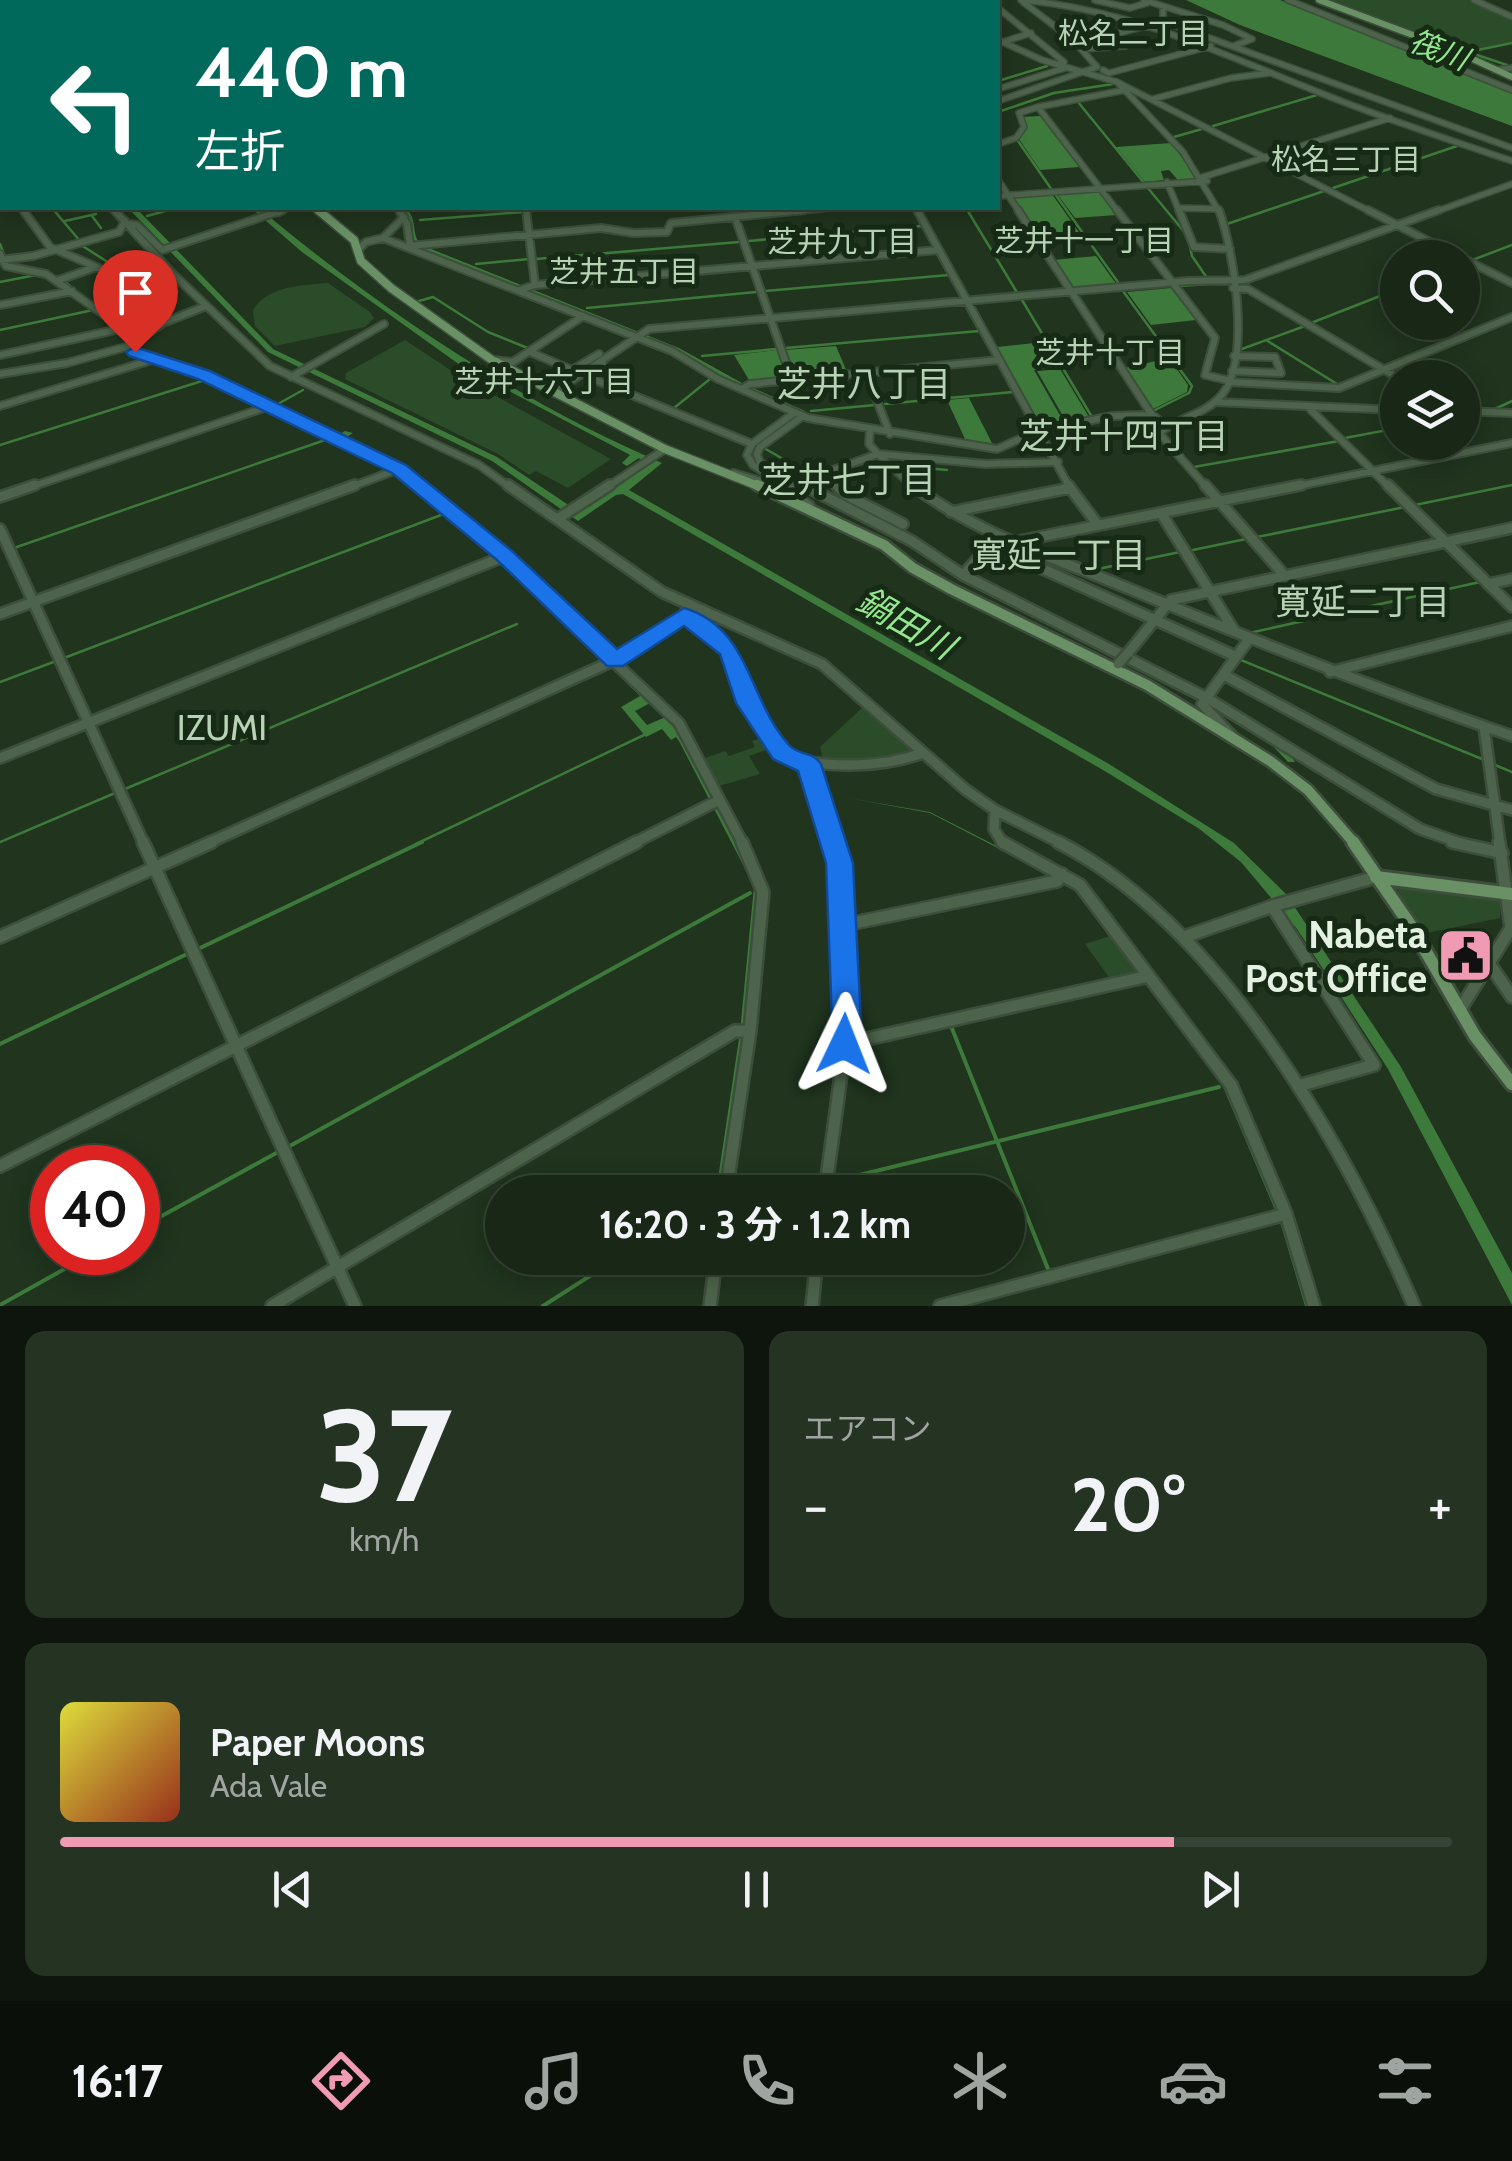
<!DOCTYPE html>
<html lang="ja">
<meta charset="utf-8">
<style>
:root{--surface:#182716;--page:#253323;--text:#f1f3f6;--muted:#9fa5a1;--line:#364435;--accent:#f19ab3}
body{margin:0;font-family:Cabin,"Noto Sans JP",sans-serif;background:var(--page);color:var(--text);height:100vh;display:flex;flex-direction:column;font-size:38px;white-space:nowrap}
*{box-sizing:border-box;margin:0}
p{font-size:32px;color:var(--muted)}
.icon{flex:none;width:55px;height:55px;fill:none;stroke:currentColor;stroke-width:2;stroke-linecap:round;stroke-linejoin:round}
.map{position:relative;height:1306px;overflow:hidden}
.side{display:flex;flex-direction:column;gap:25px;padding:25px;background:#0d150c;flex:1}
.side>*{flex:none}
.banner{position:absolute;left:0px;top:0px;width:1000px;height:210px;box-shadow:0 5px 25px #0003,0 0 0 2px var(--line);background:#00695c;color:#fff;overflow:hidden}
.controls{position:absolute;left:1380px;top:240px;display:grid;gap:20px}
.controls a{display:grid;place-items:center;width:100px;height:100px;border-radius:50%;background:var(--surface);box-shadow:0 5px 25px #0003,0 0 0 2px var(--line);font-size:50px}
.speed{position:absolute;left:30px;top:1145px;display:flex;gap:20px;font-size:50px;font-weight:700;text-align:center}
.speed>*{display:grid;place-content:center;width:130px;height:130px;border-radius:50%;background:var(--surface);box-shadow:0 5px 25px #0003,0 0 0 2px var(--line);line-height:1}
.speed .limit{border:15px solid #d22;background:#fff;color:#111}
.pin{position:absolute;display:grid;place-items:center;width:85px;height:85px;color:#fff;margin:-102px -42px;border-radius:50% 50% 50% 0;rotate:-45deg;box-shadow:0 0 10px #0007}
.pin .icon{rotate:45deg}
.me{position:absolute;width:110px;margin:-55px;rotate:2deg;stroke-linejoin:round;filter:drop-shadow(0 0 8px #0008)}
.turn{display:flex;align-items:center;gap:35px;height:210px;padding:0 30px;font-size:45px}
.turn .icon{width:130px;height:130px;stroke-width:2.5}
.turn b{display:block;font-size:70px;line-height:85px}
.big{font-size:75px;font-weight:700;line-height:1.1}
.side .widget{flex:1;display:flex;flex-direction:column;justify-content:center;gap:15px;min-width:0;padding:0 35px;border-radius:20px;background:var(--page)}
.side .dial{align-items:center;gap:0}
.dial b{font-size:130px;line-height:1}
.song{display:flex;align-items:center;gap:30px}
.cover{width:120px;height:120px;border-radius:15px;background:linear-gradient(135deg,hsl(60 70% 55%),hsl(10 70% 35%))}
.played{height:10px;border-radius:5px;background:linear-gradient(90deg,var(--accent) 80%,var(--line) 80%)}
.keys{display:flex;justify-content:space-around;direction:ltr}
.heat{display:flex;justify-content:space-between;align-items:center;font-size:55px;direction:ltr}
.side .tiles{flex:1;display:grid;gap:25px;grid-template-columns:1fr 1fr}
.widget:last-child{grid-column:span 2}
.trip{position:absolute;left:485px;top:1175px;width:540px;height:100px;border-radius:50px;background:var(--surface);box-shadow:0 5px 25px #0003,0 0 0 2px var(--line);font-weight:700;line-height:100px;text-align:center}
.tabs{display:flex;height:160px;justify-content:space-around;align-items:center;background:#0a1009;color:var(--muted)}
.tabs .icon{width:70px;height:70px}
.tabs .selected{color:var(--accent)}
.tabs b{font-size:45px;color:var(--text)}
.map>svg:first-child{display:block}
</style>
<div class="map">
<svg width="1512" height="1306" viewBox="0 0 1512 1306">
<rect width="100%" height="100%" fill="#20341e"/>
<path fill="#2b4c29" d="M 1322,0 L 1472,0 L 1512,18 L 1512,42 L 1464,53 Z
M 328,283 L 370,312 L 374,318 L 365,327 L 275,346 L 255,326 L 253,310 C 267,286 303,285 328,283 Z
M 405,340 L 461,377 L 611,459 L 568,488 L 536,471 L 529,475 L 498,454 L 345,379 L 346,373 Z
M 863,707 L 910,749 L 906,757 L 889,761 L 823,759 L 820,747 Z
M 765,737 L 772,748 L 749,756 L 760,774 L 716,787 L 702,759 L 725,751 L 729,756 L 755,747 L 752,741 Z
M 1397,886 L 1493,896 L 1501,901 L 1500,918 L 1422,934 L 1399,899 Z
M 1110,936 L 1138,974 L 1111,980 L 1085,944 Z"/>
<path fill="#3d793a" d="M 1186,0 L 1280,0 L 1512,93 L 1512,126 L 1240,25 Z
M 1040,116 L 1079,167 L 1040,170 L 1019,139 L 1027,127 L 1022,117 Z
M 1171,143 L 1198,179 L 1177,179 L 1169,170 L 1161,171 L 1164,180 L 1145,182 L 1116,147 Z
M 1098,190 L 1117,215 L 1075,218 L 1057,194 Z
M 1052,194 L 1083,238 L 1042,242 L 1013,198 Z
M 128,208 L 136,208 L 273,349 L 497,457 L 576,510 L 589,507 L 648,465 L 639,458 L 627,466 L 622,463 L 630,455 L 460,365 L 302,252 L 251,208 L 259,208 C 380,310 518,401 662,463 L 629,490 L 1109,764 L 1234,843 L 1286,894 L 1401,1067 L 1512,1273 L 1512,1305 L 1388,1069 L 1297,929 L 1241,862 L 1198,828 L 1103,770 L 623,494 L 616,495 L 578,521 L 492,461 L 268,352 Z
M 404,208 C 419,217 410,234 421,245 L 679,348 L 742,383 L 805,411 L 757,447 L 754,458 L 760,466 L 1211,703 L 1287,750 L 1295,762 L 1288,762 L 1269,742 L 1200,702 L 960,581 L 907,545 L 760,469 L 749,457 L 752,448 L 797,411 L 725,378 L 674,348 L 423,248 L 413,239 L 412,220 Z
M 1096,256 L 1117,285 L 1071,287 L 1053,260 Z
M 1171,288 L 1196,320 L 1151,325 L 1127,292 Z
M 1044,342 L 1059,367 L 1034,370 L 1065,424 L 1041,427 L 997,347 Z
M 836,346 L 847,372 L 824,375 L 819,369 L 811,371 L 815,375 L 794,375 L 785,350 Z
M 777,350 L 786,377 L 749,380 L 734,355 Z
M 1169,358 L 1188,385 L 1187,392 L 1153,409 L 1125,368 Z
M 155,362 L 201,377 L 330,439 L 345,431 L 353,433 L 338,443 L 396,471 L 500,556 L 652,702 L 635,711 L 647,725 L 668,716 L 676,724 L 757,884 C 760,984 735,1094 720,1192 L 716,1192 L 740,1032 L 754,886 L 679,741 L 676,737 L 671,740 L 662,729 L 646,737 L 621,707 L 640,696 L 497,557 L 391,471 L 205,380 Z
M 1060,369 L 1089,417 L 1067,423 L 1037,371 Z
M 969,398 L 993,445 L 965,439 L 947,400 Z
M 848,798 L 930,812 L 1075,886 L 1225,1086 L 1283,1222 L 1308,1306 L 1305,1306 L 1280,1222 L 1223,1087 L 1073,887 L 930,813 Z"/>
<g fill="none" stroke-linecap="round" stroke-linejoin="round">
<path stroke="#3d793a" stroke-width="2.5" d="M 476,2 L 518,0
M 785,2 L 795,0
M 1507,65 L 1468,52 L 1512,43
M 998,81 L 1047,66
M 1078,102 L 1144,183
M 998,112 L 1054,93 L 1113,84
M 1213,126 L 1317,95
M 1174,137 L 1202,129
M 1018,141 L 1052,190
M 1147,187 L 1186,234
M 1333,188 L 1457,146
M 1055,194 L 1120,285
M 52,208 L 80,241
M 402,208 L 411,221 L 411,233
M 912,208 L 934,248
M 966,208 L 1018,294
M 532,211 L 572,208
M 92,216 L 101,228
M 147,216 L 176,208
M 420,220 L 523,212
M 65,221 L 96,214
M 1227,224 L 1324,191
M 748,241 L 922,226
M 1189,242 L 1192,256 L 1207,278
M 0,244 L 5,257
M 81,245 L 117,268 L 126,265 L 163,296
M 420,248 L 519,287
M 937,254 L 961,297
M 536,259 L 739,242
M 1475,259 L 1512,245
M 476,264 L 529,259
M 64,281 L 81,295
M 0,282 L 36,275
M 1180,286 L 1208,284
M 526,290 L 607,322
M 765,291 L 949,275
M 1123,291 L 1192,386 L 1189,393 L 1153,411
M 1022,300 L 1092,417
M 419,301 L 433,297 L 488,332 L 530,349
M 966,307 L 994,357
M 587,308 L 756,292
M 113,318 L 122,323
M 1311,323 L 1398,289
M 0,330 L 93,310
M 1266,340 L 1337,384
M 786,348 L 979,331
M 675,349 L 717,375
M 1239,350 L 1305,326
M 702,356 L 776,349
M 885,404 L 1013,392 L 998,364
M 276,405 L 303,390
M 674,408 L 710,379
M 1495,409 L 1512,401
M 811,411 L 875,405
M 1129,412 L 1143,412
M 1345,438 L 1398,428
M 0,445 L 205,380
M 764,448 L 809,474
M 894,465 L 947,470
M 1194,467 L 1339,441
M 1372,475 L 1385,488
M 1415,505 L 1512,485
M 1257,537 L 1405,507
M 14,548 L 328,439
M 1193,550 L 1246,539
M 1093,570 L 1180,552
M 1249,633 L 1480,582
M 64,658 L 441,515
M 1241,660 L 1482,759
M 0,682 L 56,661
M 1495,765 L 1512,772
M 125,789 L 517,624
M 0,842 L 115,793
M 416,844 L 644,735"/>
<path stroke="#3d793a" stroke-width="4" d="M 198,949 L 422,842
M 951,1026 L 1048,1269
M 0,1044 L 187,954
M 288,1147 L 750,893
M 839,1180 L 1219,1087
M 138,1229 L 278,1152
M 0,1305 L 95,1252
M 543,1306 L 618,1258"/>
<defs>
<path id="minor-far3" d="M 648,0 L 652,2
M 1021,0 C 1128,9 1220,53 1318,92 C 1382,118 1447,139 1512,161
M 1095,0 L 1130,8 L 1147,3
M 1144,0 L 1223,25 L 1252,39 L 1236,45
M 1288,0 L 1512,90
M 1474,0 L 1512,17
M 246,2 L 289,0
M 667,2 L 677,0
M 905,2 L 916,0
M 970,2 L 980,0
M 998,8 L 1064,62 L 1060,63
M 1163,9 L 1163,21 L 1512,148
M 998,40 L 1042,60 L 1117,82 L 1373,213
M 1074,40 L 1096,39 L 1146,26
M 1000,43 L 1031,33
M 1082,49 L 1125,46
M 1103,70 L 1109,73 L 1211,46
M 1495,70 L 1512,68
M 1117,82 L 1183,152 L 1220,213
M 998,89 L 1065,68
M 1153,99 L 1231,78 L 1269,73
M 998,101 L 1097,67 L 1073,40 L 1023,2
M 998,144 L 1016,138 L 1024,127 L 1019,113 L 1038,107
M 0,163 L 2,168
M 1203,177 L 1390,118
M 998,180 L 1020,213
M 1167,182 L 1180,213
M 998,196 L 1207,181
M 21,208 L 25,213
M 112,208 L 116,213
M 398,208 L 401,213
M 526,208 L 527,213
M 916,208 L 919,213
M 1179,208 L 1219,209
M 279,213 L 287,208
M 778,213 L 829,208
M 1119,213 L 1038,107 L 1125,90
M 1432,213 L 1512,184"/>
<path id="minor-far2" d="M 114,210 L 175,276 L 270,366 L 479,465 L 511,488
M 399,210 L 407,224 L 410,245
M 526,210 L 535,285
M 917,210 L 1070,488
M 1018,210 L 1152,415 L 1167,426
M 1117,210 L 1215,338 L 1205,375 L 1231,381
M 1179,210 L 1194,247 L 1230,249
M 1368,210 L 1461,258
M 735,217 L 792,380
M 128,224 L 137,225 L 162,250 L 283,210
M 383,238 L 404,217
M 409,246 L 601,228 L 633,233 L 667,232 L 671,223 L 804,210
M 359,249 L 366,242 L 383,238 L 672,351 L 718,379 L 808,418 L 997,449 L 1038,431 L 1112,416 L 1152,415
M 0,254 L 6,266 L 46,274 L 123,328
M 1462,258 L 1512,283
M 0,260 L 33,256 L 119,232 L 125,221
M 59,280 L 96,267
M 1233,288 L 1248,289 L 1398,378
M 520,290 L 535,285 L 938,250
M 0,305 L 72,291
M 124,328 L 135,352 L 204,375 L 399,469 L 423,488
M 530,352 L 572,370 L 599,354
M 0,355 L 124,328 L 139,308 L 118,282 L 101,269 L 50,247 L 23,210
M 492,360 L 513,362 L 583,316
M 603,364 L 588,377 L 752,444
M 1232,371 L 1281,373 L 1275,357 L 1234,356
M 866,373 L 890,434
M 0,374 L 67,363 L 129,346 L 163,323 L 206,306
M 291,377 L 384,324
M 1230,382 L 1339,388 L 1512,317
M 742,389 L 750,384 L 999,360
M 553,393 L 649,329 L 1188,281 L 1245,280 L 1439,210
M 1216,402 L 1398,410
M 0,406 L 155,359
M 1309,408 L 1390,488
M 1462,411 L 1512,413
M 803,416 L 760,447 L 757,454 L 760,463 L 808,488
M 870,431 L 869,444 L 878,454 L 986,464 L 1058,462
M 824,472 L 839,488
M 733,473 L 780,487
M 786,486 L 753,465 L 747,455 L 752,444 L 794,413
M 28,488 L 269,406
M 348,488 L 399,469
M 606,488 L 665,449
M 783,488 L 878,454 L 915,488
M 1207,488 L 1159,433 C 1177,418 1203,415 1219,398 C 1253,364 1234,252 1219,210
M 1288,488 L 1512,443"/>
<path id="minor-far1" d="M 419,485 L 465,521 L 679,723 L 743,844
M 508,485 L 662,592 L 822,664 L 966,790 L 995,810 L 1063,844
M 773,485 L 780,487
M 790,485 L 782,488 L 809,506
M 803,485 L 912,541 L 963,575 L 1207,698 L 1420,829 L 1463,844
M 836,485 L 846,495 L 903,524
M 912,485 C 976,533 1052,557 1125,587 C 1253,640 1381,691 1512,736
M 1068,485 L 1098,525
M 1205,485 L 1285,576
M 1388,485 L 1512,607
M 0,497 L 35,485
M 951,512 L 1070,488
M 1161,513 L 1235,632
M 559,518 L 610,485
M 0,529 L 144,844
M 1019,541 L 1301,485
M 990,545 L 1235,656
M 963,575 L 991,544
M 1488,584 L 1512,579
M 0,614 L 355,485
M 684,616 L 722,642 L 731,653 L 748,703 L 787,758 C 831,768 881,768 923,753
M 1128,653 L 1171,600 L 1512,528
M 1330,672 L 1512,626
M 1224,675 L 1436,789 L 1512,810
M 1484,727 L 1500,844
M 1232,736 L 1202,704 L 1249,639
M 0,758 L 505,556
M 808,763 L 835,844
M 995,810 L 994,829 L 1003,844
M 206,844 L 615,660 L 684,616 L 689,604
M 632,844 L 719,800"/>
<path id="minor" d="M 143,842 L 355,1306
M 1002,842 L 1080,885 L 1231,1085 L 1286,1214 L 1314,1306
M 1058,842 C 1219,924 1344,1144 1414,1306
M 1452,842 L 1502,853
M 1272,906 L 1374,1065 L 1298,1086
M 844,925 L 1057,881 L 1062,874
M 0,937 L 212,842
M 1184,937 L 1276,905 L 1376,877
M 1489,963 L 1512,997
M 1461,1008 L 1511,928 L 1499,842
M 844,1044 L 1149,976
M 0,1166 L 637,842
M 726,1192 L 750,1031 L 763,892 L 742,842
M 825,1192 C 840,1078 864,956 834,842
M 272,1306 L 735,1031 L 750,1031
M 710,1306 L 716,1258
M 812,1306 L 817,1258
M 940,1306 L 1286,1214"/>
<path id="major-far3" d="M 1319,0 L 1453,50 L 1512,77
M 130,2 L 134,0
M 315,208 L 321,213"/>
<path id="major-far2" d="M 318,210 L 354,240 L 361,261 L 391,288 L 492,360 L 665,449 L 763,488"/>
<path id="major-far1" d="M 757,485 L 884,545 L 913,568 L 951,589 L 1147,685 L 1270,761 L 1308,790 L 1355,844"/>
<path id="major" d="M 1353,842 L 1411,926 L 1475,1036 L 1512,1084
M 1376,877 L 1512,894"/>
</defs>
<use href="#minor-far3" stroke="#3d4f3c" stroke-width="8"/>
<use href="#minor-far2" stroke="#3d4f3c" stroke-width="10"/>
<use href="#minor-far1" stroke="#3d4f3c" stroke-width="14"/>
<use href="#minor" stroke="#3d4f3c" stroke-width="16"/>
<use href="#major-far3" stroke="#3d4f3c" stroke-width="9"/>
<use href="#major-far2" stroke="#3d4f3c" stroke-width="11"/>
<use href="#major-far1" stroke="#3d4f3c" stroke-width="15"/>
<use href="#major" stroke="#3d4f3c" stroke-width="18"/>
<use href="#minor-far3" stroke="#4d634b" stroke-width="5"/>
<use href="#minor-far2" stroke="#4d634b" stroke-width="6"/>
<use href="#minor-far1" stroke="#4d634b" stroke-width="9"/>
<use href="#minor" stroke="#4d634b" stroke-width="11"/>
<use href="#major-far3" stroke="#699165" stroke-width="6"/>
<use href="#major-far2" stroke="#699165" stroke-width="8"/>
<use href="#major-far1" stroke="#699165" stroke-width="10"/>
<use href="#major" stroke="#699165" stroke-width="12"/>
<defs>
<path id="minor-bridge" d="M 1118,664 L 1128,653"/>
</defs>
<use href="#minor-bridge" stroke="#3d4f3c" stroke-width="14" stroke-linecap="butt"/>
<use href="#minor-bridge" stroke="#4d634b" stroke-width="9"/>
</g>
<path fill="#1a73e8" stroke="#114b97" stroke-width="2.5" d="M 135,347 L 210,371 L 406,465 L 512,551 L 617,649 L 684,608 C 750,627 748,700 789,745 C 799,756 813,751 821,764 L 853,863 L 861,1022 L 854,1054 L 844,1058 L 833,1054 L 829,1044 L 832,1022 L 826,863 L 798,771 L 773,759 L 736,703 L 720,654 L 684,626 L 623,666 L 607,666 L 497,560 L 392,473 L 198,379 L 129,356 L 126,352 Z"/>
<defs>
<symbol id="civic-square" viewBox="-11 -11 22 22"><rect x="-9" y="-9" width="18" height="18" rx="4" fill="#f19ab3" stroke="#162a15"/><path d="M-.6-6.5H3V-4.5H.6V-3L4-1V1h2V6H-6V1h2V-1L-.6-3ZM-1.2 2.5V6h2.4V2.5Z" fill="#111"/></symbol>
</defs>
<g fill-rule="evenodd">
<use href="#civic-square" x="1434" y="924" width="63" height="63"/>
</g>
<g text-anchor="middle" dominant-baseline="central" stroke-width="10" stroke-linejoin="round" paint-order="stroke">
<g font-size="30" fill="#b8d2b6" stroke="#162a15">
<text x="1133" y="33">松名二丁目</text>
<text x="1346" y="159">松名三丁目</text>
<text x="1084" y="240">芝井十一丁目</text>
<text x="842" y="241">芝井九丁目</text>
<text x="624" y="271">芝井五丁目</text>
<text x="1110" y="352">芝井十丁目</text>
<text x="544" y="381">芝井十六丁目</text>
</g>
<g font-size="30" font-style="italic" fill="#94e78f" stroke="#162a15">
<text transform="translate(1439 50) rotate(21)">筏川</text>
</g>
<g font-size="35" fill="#b8d2b6" stroke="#162a15">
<text x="864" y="383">芝井八丁目</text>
<text x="1124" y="435">芝井十四丁目</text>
<text x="849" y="479">芝井七丁目</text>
<text x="1059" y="554">寛延一丁目</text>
<text x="1363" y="601">寛延二丁目</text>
<text x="222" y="727">IZUMI</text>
</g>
<g font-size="35" font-style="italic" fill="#94e78f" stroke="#162a15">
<text transform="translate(906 623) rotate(30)">鍋田川</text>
</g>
<g font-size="38" font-weight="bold" fill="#e3f0e2" stroke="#162a15" text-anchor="end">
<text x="1427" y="934">Nabeta<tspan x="1427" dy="44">Post Office</tspan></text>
</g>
</g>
</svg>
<div class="controls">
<a><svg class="icon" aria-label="search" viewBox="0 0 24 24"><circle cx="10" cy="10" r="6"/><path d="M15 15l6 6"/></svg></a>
<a><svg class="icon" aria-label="layers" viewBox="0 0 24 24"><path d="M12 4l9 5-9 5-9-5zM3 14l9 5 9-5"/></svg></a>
</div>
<div class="speed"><div class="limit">40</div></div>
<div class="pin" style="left:135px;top:352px;background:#d93025"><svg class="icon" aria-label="arrive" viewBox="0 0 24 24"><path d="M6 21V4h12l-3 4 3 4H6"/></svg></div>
<svg class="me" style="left:844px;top:1044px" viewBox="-20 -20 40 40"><path d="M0-17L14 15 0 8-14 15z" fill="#1a73e8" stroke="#fff" stroke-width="4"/></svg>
<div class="trip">16:20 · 3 分 · 1.2 km</div>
<div class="banner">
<div class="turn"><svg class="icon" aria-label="left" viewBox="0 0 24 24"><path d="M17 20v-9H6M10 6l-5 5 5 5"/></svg><div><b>440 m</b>左折</div></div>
</div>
</div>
<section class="side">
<div class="tiles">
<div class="widget dial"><b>37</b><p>km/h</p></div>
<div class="widget"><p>エアコン</p>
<div class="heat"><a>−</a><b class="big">20°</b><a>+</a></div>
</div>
<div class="widget">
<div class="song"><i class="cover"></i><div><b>Paper Moons</b><p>Ada Vale</p></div></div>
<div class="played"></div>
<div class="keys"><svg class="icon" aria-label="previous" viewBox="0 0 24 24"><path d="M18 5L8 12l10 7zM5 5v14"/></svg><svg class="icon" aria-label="pause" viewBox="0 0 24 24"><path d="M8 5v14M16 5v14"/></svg><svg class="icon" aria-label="next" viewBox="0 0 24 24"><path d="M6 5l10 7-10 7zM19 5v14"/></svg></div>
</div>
</div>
</section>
<nav class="tabs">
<b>16:17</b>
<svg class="icon selected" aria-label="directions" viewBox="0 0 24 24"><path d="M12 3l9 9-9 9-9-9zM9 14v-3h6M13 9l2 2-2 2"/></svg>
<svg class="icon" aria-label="music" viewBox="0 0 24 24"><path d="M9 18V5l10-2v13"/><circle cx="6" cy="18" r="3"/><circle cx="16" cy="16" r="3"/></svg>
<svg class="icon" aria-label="phone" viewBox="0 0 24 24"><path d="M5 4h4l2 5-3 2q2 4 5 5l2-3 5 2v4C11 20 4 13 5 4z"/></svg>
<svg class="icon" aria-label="climate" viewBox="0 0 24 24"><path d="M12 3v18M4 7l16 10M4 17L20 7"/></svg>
<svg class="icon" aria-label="car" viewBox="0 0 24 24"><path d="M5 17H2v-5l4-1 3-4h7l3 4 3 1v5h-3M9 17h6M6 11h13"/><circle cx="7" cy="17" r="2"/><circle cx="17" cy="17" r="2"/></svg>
<svg class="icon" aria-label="filters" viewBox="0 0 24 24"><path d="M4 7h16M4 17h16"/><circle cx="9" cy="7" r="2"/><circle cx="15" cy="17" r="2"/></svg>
</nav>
